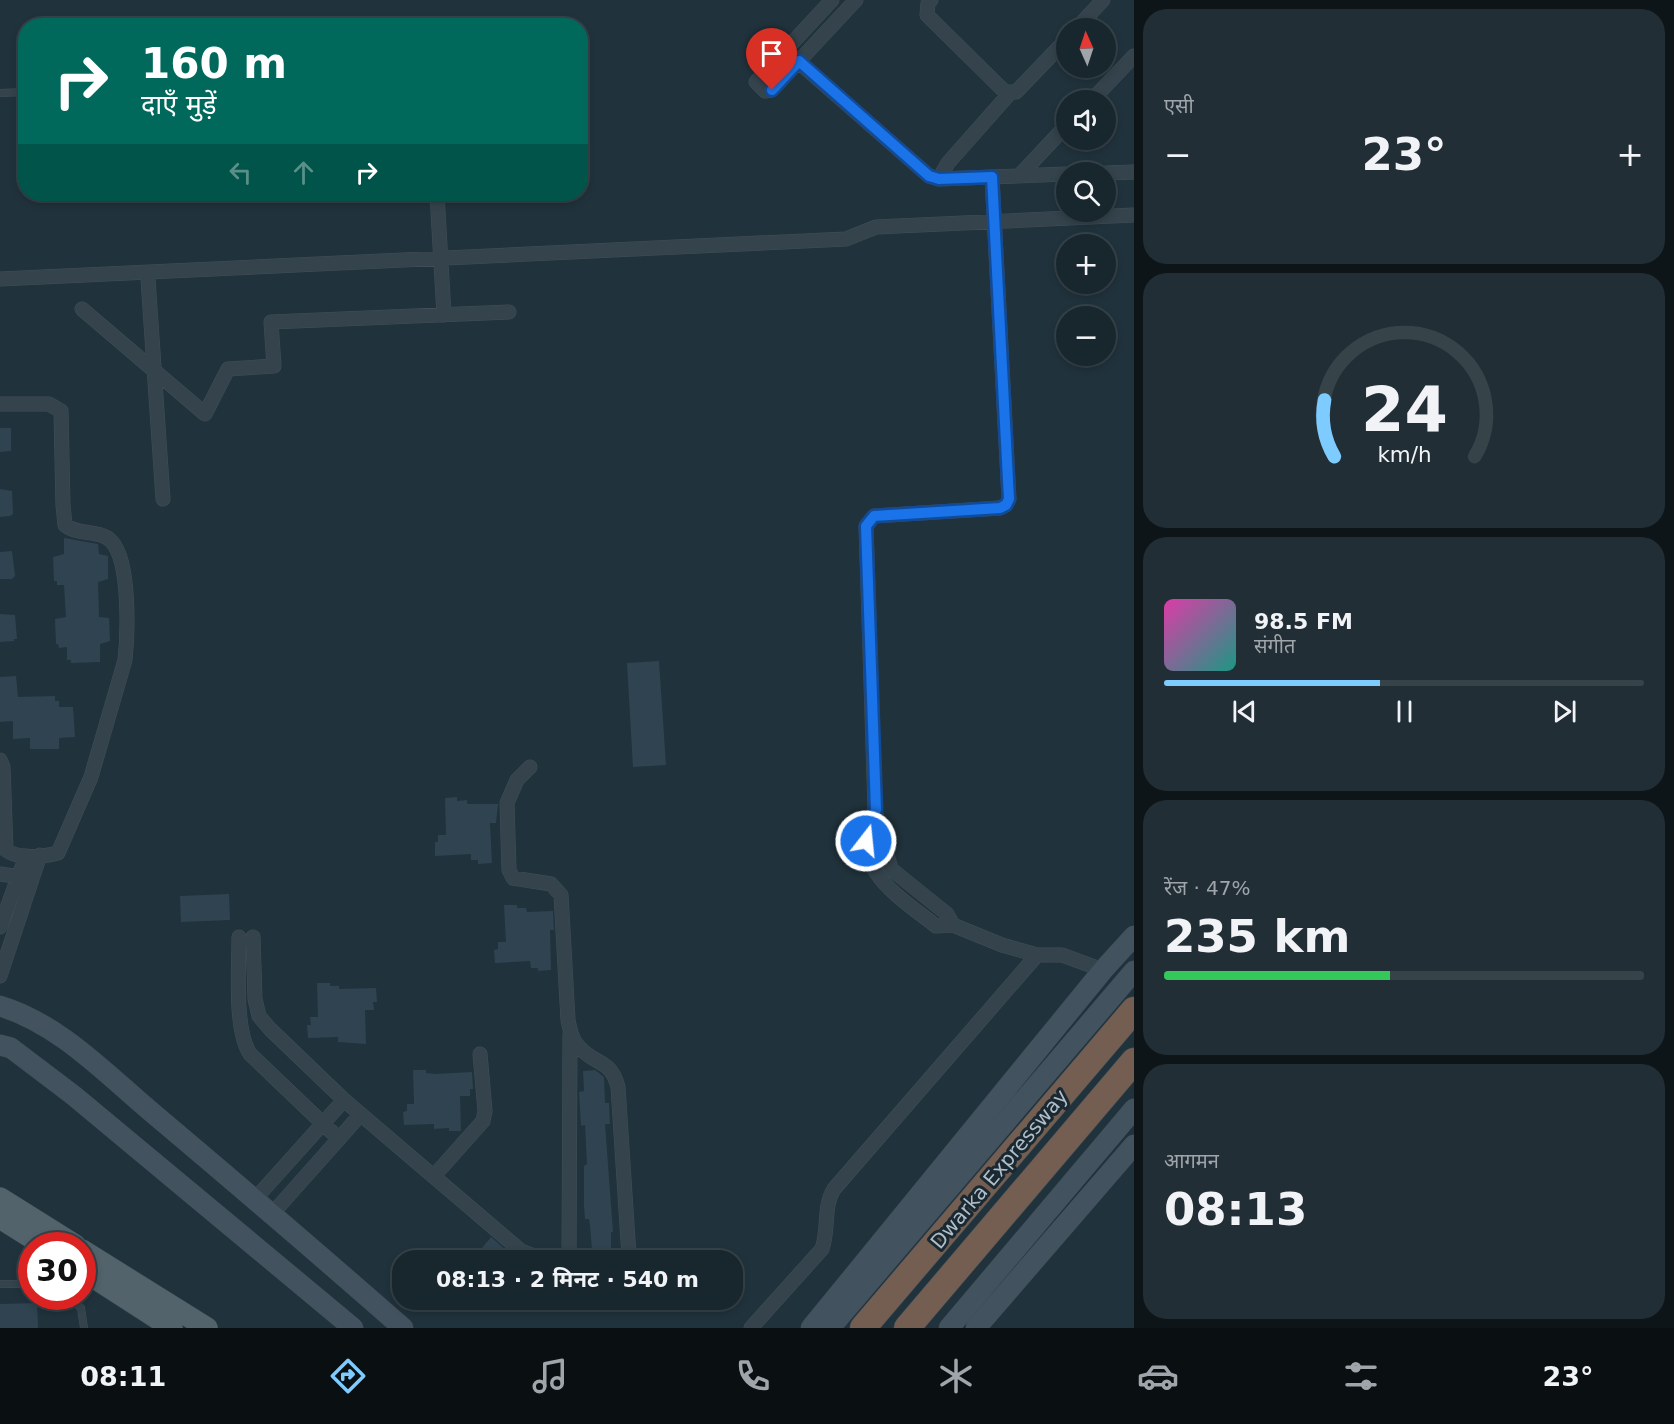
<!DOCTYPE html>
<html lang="hi">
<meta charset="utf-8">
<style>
:root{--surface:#18262d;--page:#212e35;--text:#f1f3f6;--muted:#9fa5aa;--line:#364349;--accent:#7dcbff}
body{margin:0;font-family:"DejaVu Sans","Noto Sans Devanagari",sans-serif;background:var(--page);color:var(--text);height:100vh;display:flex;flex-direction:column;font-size:22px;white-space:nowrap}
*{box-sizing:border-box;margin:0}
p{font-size:20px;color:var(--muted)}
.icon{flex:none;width:33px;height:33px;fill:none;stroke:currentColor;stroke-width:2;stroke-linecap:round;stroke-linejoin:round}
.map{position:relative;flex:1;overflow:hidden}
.drawer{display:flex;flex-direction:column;gap:9px;padding:9px;background:#0d1519;width:540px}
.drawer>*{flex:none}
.hud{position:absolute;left:18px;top:18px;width:570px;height:183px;border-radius:24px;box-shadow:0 3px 9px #0003,0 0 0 2px var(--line);background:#00695c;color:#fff;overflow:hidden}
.needle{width:39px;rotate:357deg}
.controls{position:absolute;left:1056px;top:18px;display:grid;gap:12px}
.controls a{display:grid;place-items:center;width:60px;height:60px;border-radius:50%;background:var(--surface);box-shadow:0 3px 9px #0003,0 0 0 2px var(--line);font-size:30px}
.speed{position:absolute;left:18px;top:1232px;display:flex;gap:12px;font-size:30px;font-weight:700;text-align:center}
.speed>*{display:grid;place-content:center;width:78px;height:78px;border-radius:50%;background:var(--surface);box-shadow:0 3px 9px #0003,0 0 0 2px var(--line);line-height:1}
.speed .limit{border:9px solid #d22;background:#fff;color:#111}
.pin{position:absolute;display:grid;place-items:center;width:51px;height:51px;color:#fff;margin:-62px -26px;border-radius:50% 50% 50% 0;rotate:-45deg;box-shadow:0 0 6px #0007}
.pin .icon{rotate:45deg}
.me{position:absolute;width:66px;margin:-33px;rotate:16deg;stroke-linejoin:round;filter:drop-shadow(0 0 4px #0008)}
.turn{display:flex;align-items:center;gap:21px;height:126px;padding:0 24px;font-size:27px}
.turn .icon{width:78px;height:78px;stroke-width:2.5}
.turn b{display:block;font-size:42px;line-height:51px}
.lanes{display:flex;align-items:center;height:57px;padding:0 24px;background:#0003;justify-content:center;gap:30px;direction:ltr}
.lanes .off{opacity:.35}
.big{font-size:45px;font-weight:700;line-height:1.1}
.drawer .widget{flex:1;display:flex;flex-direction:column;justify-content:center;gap:9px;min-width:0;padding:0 21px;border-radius:24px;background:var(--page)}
.drawer .dial{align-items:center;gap:0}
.dial svg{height:156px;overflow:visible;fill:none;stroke:var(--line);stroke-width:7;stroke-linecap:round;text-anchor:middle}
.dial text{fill:var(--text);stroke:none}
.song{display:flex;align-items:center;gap:18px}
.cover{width:72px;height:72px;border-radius:9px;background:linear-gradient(135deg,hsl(320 70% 55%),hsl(170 70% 35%))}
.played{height:6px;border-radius:3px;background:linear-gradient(90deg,var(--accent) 45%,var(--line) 45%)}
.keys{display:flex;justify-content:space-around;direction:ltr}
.heat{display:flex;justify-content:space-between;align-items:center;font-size:33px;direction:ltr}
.charge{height:9px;border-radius:4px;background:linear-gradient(90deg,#34c759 47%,var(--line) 0)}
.trip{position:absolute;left:392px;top:1250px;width:351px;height:60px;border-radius:24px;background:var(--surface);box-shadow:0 3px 9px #0003,0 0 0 2px var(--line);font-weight:700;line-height:60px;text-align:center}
.dock{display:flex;height:96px;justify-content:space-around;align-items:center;background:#0a0f12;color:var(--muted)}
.dock .icon{width:42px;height:42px}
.dock .on{color:var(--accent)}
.dock b{font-size:27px;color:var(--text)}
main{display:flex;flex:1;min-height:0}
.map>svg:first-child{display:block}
</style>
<main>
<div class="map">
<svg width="1134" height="1328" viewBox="0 0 1134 1328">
<rect width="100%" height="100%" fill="#20323c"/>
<path fill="#2f4450" d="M 0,428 L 11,428 L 11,451 L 0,452 Z
M 0,489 L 12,491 L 13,514 L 10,516 L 0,517 Z
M 64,538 L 98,544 L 99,554 L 108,556 L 108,579 L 98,582 L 99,617 L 109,618 L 110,641 L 100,644 L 100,662 L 71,663 L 71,660 L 67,660 L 67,647 L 59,648 L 58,644 L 56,644 L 55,619 L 66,617 L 64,585 L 57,585 L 57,581 L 54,581 L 53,557 L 64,554 Z
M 12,551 L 15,576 L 12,579 L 0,579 L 0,552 Z
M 0,614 L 15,615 L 17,639 L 14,639 L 14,641 L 0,642 Z
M 659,661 L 666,765 L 633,767 L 627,663 Z
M 16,676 L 18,697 L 55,696 L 55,701 L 59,701 L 59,707 L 73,707 L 75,737 L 59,738 L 59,749 L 30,749 L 30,738 L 13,739 L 13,721 L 0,722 L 0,677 Z
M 457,797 L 457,801 L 467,800 L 467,804 L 498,804 L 496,823 L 490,823 L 492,863 L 478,864 L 478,860 L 471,860 L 471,854 L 435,856 L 435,842 L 438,842 L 438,835 L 446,835 L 445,798 Z
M 229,894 L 230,920 L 181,922 L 180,896 Z
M 504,905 L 517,905 L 517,908 L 526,908 L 527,912 L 553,911 L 554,930 L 550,930 L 551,970 L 538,971 L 538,968 L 531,968 L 530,961 L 495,963 L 494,950 L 498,949 L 498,942 L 506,942 Z
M 317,983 L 330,983 L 330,986 L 339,986 L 339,989 L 376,988 L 377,1002 L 373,1002 L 374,1010 L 365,1010 L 366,1044 L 338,1042 L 338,1037 L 308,1038 L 307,1025 L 311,1025 L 310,1017 L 318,1017 Z
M 413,1070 L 426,1070 L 426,1073 L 435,1074 L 472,1072 L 473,1089 L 470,1089 L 470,1096 L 460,1096 L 461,1131 L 449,1131 L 449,1128 L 434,1129 L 434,1124 L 404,1125 L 403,1112 L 407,1111 L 407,1104 L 414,1104 Z
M 595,1070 L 604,1077 L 605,1103 L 609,1103 L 610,1124 L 605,1124 L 613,1232 L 611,1232 L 611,1248 L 592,1250 L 590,1225 L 589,1219 L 585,1219 L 584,1206 L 584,1166 L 587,1164 L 585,1125 L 581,1126 L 579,1092 L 584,1091 L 583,1071 Z
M 491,1237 L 515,1258 L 519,1260 L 495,1260 L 481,1249 Z
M 37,1303 L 38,1328 L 0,1328 L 0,1304 Z"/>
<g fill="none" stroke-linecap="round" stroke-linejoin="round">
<defs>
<path id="lane" d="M 0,93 L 26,92
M 277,197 L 323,194
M 0,1284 L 32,1284
M 68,1296 L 81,1308 L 84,1328"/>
<path id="street" d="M 832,0 L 756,82 L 765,91 L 772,90 L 856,0
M 931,0 L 928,3 L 927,15 L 1005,92 L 1016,92 L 1066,40
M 1077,28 L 1103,0
M 785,50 L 929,176 L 939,179 L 1066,174
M 1092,100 L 1134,56
M 1106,173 L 1134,172
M 1019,176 L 1066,126
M 939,179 L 948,163 L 1010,93
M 437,194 L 444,315
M 0,279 L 846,239 L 876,227 L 1134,215
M 148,279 L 163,499
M 82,309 L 205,414 L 228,369 L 274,366 L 271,322 L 509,312
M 0,404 L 49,404 L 61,411 L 63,505 L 65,525 C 78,536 101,529 112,542 C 130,562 128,633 125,660 L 91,777 L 58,853 C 44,857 17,859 6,850 L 3,767 L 0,760
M 530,767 L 517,780 L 507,803 L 509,870 L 513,878 L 551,884 L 561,895 L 568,1020 C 570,1030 572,1040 579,1047 C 596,1066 611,1059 618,1087 L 629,1256 L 573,1260
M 875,810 C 845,866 898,896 936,926 L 953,925 L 1002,945 L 1037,955 L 1062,955 L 1103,970
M 0,874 L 27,878
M 953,925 L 947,914 L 891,869 L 875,810 L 866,526 L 874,516 L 1000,508 L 1006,505 L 1009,499 L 992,177
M 0,927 L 26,856
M 239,937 C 239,969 234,1029 250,1054 L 339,1139
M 253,937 L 255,999 L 259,1016 L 270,1029 L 344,1100 L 521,1251 L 545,1260
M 0,976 L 40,855
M 434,1176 L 483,1121 L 485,1111 L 480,1054
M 255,1199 L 344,1100
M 272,1214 L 361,1114
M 569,1260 L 570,1034
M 751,1328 L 822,1249 C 829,1230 823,1206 834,1189 L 1037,955"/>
<path id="secondary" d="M 0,1006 C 60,1024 107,1075 155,1115 C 238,1185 321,1256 403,1328
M 0,1045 L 11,1048 L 73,1095 L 353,1328
M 811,1328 L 1103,970 L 1134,936
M 830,1328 L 1134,971
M 949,1328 L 1134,1109
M 976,1328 L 1134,1145"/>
<path id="primary" d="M 0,1198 L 75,1245
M 0,1218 L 43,1245
M 82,1250 L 207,1328
M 82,1270 L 172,1328"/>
<path id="highway" d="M 863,1328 L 1134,1010
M 907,1328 L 1134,1061"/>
</defs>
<use href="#lane" stroke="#414f58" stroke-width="8"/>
<use href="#street" stroke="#414f58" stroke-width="15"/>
<use href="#secondary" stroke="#414f58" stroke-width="21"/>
<use href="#primary" stroke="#414f58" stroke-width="22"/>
<use href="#highway" stroke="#3f4e57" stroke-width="27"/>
<use href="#lane" stroke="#34434c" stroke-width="7"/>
<use href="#street" stroke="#34434c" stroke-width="14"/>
<use href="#secondary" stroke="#42535f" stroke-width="20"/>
<use href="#primary" stroke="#52636c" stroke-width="21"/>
<use href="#highway" stroke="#735e51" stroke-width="26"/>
</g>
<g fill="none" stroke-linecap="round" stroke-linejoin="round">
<defs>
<path id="route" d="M 772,90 L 799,61 L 929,176 L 939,179 L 992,177 L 1009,499 L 1006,505 L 1000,508 L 874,516 L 866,526 L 876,810 L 867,825 L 866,841"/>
</defs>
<use href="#route" stroke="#114b97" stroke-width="15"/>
<use href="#route" stroke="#1a73e8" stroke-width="10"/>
</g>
<g text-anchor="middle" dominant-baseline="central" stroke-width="6" stroke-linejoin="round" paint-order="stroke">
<g font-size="20" fill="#afbec8" stroke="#1a2831">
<text transform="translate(999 1169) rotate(-50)">Dwarka Expressway</text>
</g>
</g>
</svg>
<div class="controls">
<a><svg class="needle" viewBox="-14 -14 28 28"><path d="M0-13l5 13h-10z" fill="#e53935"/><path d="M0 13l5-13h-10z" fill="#9fa5aa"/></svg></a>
<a><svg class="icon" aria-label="sound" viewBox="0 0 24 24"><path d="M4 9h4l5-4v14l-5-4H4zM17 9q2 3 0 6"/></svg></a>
<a><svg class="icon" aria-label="search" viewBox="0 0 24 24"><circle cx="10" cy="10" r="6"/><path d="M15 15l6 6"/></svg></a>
<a>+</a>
<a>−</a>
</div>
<div class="speed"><div class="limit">30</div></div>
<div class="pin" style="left:772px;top:90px;background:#d93025"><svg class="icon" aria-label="arrive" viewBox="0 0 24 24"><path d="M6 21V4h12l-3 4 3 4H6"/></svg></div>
<svg class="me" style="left:866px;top:841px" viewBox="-20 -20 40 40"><circle r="17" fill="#1a73e8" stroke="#fff" stroke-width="3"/><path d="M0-11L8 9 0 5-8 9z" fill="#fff"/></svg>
<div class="trip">08:13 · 2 मिनट · 540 m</div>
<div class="hud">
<div class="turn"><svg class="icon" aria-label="right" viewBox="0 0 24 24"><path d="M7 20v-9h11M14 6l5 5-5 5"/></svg><div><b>160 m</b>दाएँ मुड़ें</div></div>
<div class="lanes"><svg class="icon off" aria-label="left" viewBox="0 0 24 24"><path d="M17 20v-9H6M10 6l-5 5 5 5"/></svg><svg class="icon off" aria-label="ahead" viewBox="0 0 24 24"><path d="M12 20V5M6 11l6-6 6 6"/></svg><svg class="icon" aria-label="right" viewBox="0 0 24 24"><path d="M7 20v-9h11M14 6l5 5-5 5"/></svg></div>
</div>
</div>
<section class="drawer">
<div class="widget"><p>एसी</p>
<div class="heat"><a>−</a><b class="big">23°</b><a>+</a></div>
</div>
<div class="widget dial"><svg viewBox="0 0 100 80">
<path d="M14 69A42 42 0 1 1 86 69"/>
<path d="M14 69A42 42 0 0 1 9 40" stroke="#7dcbff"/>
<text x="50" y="56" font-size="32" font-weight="700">24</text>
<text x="50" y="72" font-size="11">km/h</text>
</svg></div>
<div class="widget">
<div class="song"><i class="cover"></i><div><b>98.5 FM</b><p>संगीत</p></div></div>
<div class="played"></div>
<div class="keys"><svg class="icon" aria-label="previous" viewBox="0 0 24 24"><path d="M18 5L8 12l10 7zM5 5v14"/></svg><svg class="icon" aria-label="pause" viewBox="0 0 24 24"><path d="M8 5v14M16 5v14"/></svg><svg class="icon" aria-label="next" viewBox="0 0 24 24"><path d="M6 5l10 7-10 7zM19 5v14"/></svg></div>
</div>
<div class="widget"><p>रेंज · 47%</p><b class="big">235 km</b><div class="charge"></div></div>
<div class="widget"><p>आगमन</p><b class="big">08:13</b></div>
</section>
</main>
<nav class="dock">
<b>08:11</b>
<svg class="icon on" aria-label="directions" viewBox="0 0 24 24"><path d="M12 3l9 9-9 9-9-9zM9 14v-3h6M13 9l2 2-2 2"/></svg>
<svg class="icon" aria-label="music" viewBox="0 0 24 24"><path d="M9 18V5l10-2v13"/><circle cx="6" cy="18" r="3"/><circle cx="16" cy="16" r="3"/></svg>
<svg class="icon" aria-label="phone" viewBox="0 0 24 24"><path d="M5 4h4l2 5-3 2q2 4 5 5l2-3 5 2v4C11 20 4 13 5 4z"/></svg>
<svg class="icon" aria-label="climate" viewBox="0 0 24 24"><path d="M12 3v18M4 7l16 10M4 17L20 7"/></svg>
<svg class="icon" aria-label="car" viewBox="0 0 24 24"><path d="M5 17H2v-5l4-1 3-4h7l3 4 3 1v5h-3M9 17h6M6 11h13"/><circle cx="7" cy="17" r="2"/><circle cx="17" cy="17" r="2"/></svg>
<svg class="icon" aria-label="filters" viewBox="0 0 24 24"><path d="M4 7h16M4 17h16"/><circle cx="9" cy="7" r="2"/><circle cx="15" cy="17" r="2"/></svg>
<b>23°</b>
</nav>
